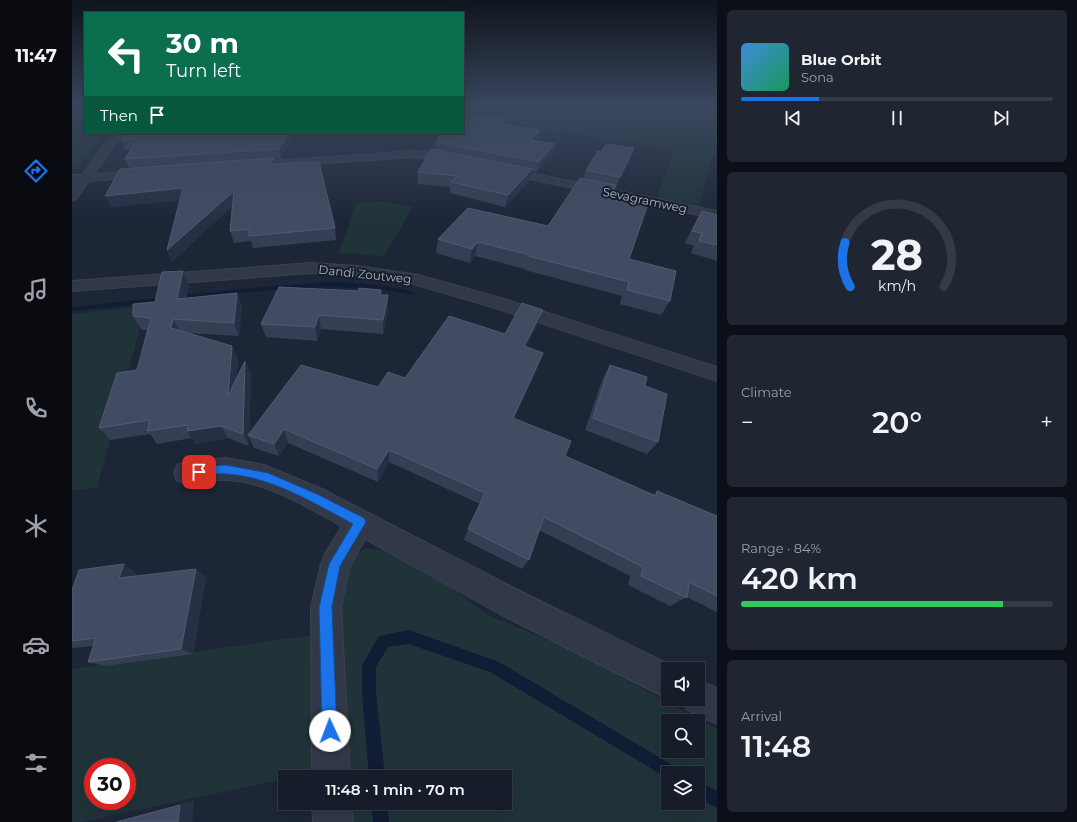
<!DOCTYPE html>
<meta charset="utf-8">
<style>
:root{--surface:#161c29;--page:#1f2531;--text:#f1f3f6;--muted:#9ea1a8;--line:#353a46;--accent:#1a73e8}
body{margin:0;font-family:Montserrat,sans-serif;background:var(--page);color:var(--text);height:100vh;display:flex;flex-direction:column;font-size:15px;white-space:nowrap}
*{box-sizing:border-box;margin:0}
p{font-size:13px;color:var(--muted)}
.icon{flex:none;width:22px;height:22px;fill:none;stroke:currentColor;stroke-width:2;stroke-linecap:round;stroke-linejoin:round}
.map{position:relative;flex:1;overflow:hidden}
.side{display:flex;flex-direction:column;gap:10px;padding:10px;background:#0c0f17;width:360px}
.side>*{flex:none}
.top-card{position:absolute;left:12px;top:12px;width:380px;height:122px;border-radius:0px;box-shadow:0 4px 16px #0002,0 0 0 1px var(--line);background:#0b6e4f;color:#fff;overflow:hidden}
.tools{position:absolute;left:589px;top:662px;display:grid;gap:8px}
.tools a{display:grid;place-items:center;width:44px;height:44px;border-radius:0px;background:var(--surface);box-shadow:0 4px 16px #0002,0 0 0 1px var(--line);font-size:20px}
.speed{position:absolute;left:12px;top:758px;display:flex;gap:8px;font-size:20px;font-weight:700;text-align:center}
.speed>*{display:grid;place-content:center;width:52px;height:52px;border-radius:50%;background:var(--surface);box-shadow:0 4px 16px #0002,0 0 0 1px var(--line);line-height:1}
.speed .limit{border:6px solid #d22;background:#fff;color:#111}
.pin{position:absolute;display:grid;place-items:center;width:34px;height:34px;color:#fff;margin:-17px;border-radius:8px;box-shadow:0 2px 6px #0006}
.me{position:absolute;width:44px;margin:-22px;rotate:358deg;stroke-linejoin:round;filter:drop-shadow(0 0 3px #0008)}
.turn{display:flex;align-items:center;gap:14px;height:84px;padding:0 16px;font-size:18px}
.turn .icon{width:52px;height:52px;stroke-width:2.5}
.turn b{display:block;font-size:28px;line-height:34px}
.then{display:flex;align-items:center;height:38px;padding:0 16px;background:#0003;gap:8px;font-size:15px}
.big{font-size:30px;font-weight:600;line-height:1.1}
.side .tile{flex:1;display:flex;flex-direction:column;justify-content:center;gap:6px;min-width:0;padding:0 14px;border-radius:6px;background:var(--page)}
.side .dial{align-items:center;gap:0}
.dial svg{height:104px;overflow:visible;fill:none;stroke:var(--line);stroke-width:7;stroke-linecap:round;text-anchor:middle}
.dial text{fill:var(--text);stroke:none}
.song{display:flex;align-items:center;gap:12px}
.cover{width:48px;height:48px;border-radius:6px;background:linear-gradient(135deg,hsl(210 70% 55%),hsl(150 70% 35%))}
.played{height:4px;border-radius:2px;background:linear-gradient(90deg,var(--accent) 25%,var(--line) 25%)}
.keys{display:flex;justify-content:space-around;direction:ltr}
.heat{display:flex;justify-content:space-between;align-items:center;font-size:22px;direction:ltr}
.charge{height:6px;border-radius:3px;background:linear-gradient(90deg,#34c759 84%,var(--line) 0)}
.trip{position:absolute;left:206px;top:770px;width:234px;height:40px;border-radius:0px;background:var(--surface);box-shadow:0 4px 16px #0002,0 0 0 1px var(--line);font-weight:600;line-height:40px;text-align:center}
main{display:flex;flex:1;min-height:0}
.dock{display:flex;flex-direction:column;width:72px;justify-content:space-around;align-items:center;background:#090b10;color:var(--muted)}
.dock .icon{width:28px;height:28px}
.dock .on{color:var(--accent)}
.dock b{font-size:18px;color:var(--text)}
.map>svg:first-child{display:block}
</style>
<main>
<nav class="dock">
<b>11:47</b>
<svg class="icon on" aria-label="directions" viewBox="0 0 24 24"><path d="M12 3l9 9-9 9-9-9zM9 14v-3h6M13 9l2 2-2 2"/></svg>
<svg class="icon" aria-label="music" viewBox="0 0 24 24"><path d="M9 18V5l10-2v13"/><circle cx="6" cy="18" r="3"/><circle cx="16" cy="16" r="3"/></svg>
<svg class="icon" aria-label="phone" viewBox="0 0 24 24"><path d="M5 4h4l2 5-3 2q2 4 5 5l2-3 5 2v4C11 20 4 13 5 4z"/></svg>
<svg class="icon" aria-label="climate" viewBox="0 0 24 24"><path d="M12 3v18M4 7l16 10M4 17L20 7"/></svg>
<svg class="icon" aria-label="car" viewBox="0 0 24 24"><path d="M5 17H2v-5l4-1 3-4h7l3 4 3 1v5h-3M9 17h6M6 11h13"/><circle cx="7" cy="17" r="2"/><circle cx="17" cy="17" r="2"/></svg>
<svg class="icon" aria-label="filters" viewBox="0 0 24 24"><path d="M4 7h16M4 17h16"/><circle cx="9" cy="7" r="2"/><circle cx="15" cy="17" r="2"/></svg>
</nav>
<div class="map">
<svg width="645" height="822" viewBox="0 0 645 822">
<rect width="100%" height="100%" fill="#1d2637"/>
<path fill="#1f3338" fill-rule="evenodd" d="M 391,106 L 645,106 L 645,158 L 639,157 L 627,208 L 584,199 L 602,150 L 391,115 Z
M 13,120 L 13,133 L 32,133 L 4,171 L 0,172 L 0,121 Z
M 312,201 L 341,207 L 312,256 L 267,253 L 284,203 Z
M 74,306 L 25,488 L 0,490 L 0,314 Z
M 292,548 L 325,552 L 360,574 L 416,615 L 496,648 L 645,729 L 645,822 L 278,822 L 277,803 L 433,803 L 433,777 L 275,777 L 264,601 L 275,571 L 283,556 ZM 596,721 L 626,721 L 626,751 L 596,751 ZM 596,773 L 626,773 L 626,803 L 596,803 Z
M 241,635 L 245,772 L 222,777 L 213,777 L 213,779 L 9,822 L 0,822 L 0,669 ZM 21,767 L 55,767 L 55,801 L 21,801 Z"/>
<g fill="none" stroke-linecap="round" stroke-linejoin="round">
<path fill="#111c35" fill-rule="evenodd" d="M 254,282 C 284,282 313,285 342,292 L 343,293 L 340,295 C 277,282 215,288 152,295 C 101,300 51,306 0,311 L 0,307 L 169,289 Z
M 337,630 L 427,662 L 605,768 L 608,773 L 596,773 L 596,779 L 595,778 L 418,672 L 337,644 L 316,647 L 304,667 L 304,693 L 313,777 L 297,777 L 290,693 L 290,665 L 307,636 Z
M 626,781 L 645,791 L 645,808 L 626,798 Z
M 299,803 L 315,803 L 317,822 L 301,822 Z"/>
<defs>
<path id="minor" d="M 13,113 L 13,119 L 0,120 L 0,114 Z
M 41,133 L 51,133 L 22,174 L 75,170 L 79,171 L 81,173 L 79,175 L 75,176 L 17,181 L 4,199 L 0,200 L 0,187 L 4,182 L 0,183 L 0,175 L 10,175 Z
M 341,151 L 367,154 L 389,159 L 391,161 L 385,164 L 341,157 L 173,169 L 167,166 L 173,163 Z
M 429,167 L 645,211 L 645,219 L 425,172 L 423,170 L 425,168 Z
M 239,263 L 286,266 L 346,275 L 432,299 L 645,367 L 645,381 L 420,307 L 338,283 L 286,276 L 239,273 L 0,291 L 0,281 Z
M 154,458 L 192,465 L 250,489 L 450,592 L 606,669 L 596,669 L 596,699 L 428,614 L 293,539 L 277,568 L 269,607 L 278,777 L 240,777 L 239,607 L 249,564 L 253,554 L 270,526 C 237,508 193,481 154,480 C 137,479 121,486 105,481 L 102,473 L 105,465 L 114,462 Z
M 626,680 L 645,688 L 645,724 L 614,709 L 610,699 L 626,699 Z
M 240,803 L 280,803 L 281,822 L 241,822 Z"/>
</defs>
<use href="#minor" stroke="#3a4151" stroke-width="2"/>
<use href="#minor" fill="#313848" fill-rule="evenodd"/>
</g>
<path fill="#353f54" d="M 435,119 L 434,124 L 468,130 L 466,139 L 464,141 L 481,154 L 464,172 L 459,171 L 457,181 L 433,207 L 378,193 L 378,187 L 346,184 L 346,172 L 363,150 L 364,142 Z
M 53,133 L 222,133 L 209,159 L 202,159 L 203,164 L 263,228 L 264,240 L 181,248 L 179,241 L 162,243 L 158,231 L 160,206 L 100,262 L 95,250 L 108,200 L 39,207 L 57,168 L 53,159 L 59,149 L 53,150 L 49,140 Z
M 562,148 L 558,159 L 543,189 L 543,188 L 538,199 L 557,259 L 598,301 L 589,315 L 548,304 L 550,296 L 453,270 L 453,269 L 403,256 L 398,263 L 364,253 L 366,239 L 476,226 L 511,179 L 514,170 L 529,152 Z
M 630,211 L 645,215 L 645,261 L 619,253 L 622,246 L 613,243 L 623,223 Z
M 117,284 L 114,298 L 165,293 L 170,306 L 167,336 L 115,333 L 166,359 L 164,379 L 173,361 L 179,374 L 177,433 L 306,387 L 333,378 L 433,334 L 471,310 L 466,324 L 454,347 L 471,353 L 466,367 L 442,418 L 493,456 L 581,495 L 585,491 L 645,516 L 645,612 L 615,597 L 598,606 L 556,585 L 558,576 L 467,530 L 457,560 L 450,569 L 392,540 L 396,529 L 408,504 L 317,462 L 306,482 L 216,443 L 207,456 L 182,448 L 177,437 L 177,446 L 156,438 L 123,444 L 120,438 L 85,444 L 78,434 L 38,440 L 27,428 L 65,370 L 75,330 L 70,330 L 61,316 L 83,302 Z
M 309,290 L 309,295 L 316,309 L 311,334 L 249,329 L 245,341 L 194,337 L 189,324 L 286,291 Z
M 538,365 L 573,386 L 586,442 L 575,454 L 513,430 L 531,378 Z
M 65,573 L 64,576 L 134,577 L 121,654 L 33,666 L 16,662 L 21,646 L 0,648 L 0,590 Z
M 122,801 L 120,822 L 43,822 Z"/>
<path fill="#263044" d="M 435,119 L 434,128 L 430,124 Z
M 468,130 L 466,139 L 457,150 L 459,140 Z
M 216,133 L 223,133 L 209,159 L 207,149 Z
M 483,144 L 481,154 L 464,172 L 467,162 Z
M 562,148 L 558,159 L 543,189 L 548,177 Z
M 202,158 L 204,169 L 199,164 Z
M 460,169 L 457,181 L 433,207 L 436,195 Z
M 111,188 L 116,199 L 39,207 L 33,196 Z
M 162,191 L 165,202 L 100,262 L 95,250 Z
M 406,242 L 403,256 L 398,263 L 400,249 Z
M 111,271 L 117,284 L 112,313 L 105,299 Z
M 165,293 L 170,306 L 167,336 L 162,323 Z
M 316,295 L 316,309 L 311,334 L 311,320 Z
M 471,310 L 466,324 L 447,360 L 452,346 Z
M 247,315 L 249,329 L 245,341 L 243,327 Z
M 101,319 L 108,332 L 99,328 Z
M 160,346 L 166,359 L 162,409 L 156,396 Z
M 471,353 L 466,367 L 436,431 L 441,418 Z
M 173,361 L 179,374 L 177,435 L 176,435 L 177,437 L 177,446 L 171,434 Z
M 149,426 L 156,438 L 123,444 L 115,431 Z
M 212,429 L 216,443 L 207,456 L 202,444 Z
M 317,450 L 317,462 L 306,482 L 305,469 Z
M 52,564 L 65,573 L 61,587 L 47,578 Z
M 124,569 L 134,577 L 121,654 L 109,649 Z
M 122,801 L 120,822 L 106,822 L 108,805 Z"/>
<path fill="#414b61" stroke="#525b70" d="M 396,114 L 435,119 L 430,124 L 468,130 L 459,140 L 483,144 L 467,162 L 364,142 L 369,133 L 391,133 L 391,121 L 393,121 Z
M 53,133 L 216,133 L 207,149 L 53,159 L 65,139 L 49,140 Z
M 534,144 L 562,148 L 548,177 L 514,170 L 526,151 L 529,152 Z
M 359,149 L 460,169 L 436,195 L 379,182 L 385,176 L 346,172 Z
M 202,158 L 199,164 L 247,162 L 263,228 L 177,236 L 177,229 L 158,231 L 162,191 L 95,250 L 111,188 L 33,196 L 48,169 Z
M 508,178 L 544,185 L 537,199 L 575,207 L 557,259 L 604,271 L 598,301 L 555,290 L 557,282 L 457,256 L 458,255 L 406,242 L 400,249 L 366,239 L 396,208 L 476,226 Z
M 630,211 L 645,215 L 645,245 L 627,241 L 630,233 L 620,231 Z
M 111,271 L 105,299 L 165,293 L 162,323 L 101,319 L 99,328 L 160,346 L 156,396 L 173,361 L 171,434 L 149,426 L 115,431 L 116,425 L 75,431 L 78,420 L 27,428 L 45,373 L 65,370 L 79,318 L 61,316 L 61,304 L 83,302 L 90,272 Z
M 207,287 L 286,291 L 287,288 L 309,290 L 308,295 L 316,295 L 311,320 L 247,315 L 243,327 L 189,324 Z
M 450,303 L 471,310 L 452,346 L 471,353 L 441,418 L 499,441 L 493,456 L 584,496 L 585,491 L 645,516 L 645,596 L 617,582 L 615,598 L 569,576 L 571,567 L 472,517 L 457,560 L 396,529 L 413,493 L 317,450 L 305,469 L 212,429 L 202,444 L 176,435 L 229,365 L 306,387 L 316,372 L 333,378 L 377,316 L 433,334 Z
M 538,365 L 575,377 L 573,386 L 595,394 L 586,442 L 521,418 Z
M 52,564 L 47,578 L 124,569 L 109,649 L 16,662 L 24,638 L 0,641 L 0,590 L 7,570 Z
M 108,805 L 106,822 L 45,822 Z"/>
<linearGradient id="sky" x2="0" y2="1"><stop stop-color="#10151e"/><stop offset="0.48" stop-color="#3a475e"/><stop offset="1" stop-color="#3a475e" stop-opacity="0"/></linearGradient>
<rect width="645" height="221" fill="url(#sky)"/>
<path fill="#1a73e8" stroke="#114b97" d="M 154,465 L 196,473 L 245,494 L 292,518 L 294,522 L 268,566 L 260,607 L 265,731 L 263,736 L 258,738 L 253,736 L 250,731 L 247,607 L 257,564 L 281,524 C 242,503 200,477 155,474 C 146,473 136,475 127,476 L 124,475 L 122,472 L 124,468 L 127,467 Z"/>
<g text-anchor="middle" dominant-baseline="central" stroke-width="4" stroke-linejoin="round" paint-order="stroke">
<g font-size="12" fill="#aab2c5" stroke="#171e2c">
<text transform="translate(573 200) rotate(12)">Sevagramweg</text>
<text transform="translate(293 274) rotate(6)">Dandi Zoutweg</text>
</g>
</g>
</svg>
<div class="tools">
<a><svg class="icon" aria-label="sound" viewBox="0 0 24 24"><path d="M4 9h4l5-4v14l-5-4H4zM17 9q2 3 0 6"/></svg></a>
<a><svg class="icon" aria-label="search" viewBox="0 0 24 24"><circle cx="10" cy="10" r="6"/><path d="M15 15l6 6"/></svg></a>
<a><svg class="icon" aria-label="layers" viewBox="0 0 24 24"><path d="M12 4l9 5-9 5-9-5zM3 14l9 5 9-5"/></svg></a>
</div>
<div class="speed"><div class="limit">30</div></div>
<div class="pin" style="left:127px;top:472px;background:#d93025"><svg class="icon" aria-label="arrive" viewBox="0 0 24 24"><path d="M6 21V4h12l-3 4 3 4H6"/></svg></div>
<svg class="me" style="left:258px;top:731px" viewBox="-20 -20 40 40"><circle r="19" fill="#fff"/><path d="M0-13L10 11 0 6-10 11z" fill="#1a73e8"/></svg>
<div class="trip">11:48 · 1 min · 70 m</div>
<div class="top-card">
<div class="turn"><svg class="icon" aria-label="left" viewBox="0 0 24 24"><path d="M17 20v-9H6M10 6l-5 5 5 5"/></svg><div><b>30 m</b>Turn left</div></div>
<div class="then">Then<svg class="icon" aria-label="arrive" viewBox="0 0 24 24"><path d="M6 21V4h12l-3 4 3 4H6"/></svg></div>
</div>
</div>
<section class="side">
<div class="tile">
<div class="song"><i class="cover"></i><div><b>Blue Orbit</b><p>Sona</p></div></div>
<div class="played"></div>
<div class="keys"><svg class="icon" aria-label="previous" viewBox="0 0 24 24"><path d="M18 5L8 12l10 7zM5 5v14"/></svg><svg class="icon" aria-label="pause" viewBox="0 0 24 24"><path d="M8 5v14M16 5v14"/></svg><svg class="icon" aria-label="next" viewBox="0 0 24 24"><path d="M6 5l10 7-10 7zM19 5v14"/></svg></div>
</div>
<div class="tile dial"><svg viewBox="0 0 100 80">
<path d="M14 69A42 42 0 1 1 86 69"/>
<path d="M14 69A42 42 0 0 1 10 35" stroke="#1a73e8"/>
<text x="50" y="56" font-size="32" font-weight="700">28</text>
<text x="50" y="72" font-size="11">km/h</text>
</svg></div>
<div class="tile"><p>Climate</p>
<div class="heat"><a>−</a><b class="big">20°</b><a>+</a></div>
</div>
<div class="tile"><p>Range · 84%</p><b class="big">420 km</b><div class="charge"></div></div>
<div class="tile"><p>Arrival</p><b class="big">11:48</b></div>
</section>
</main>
